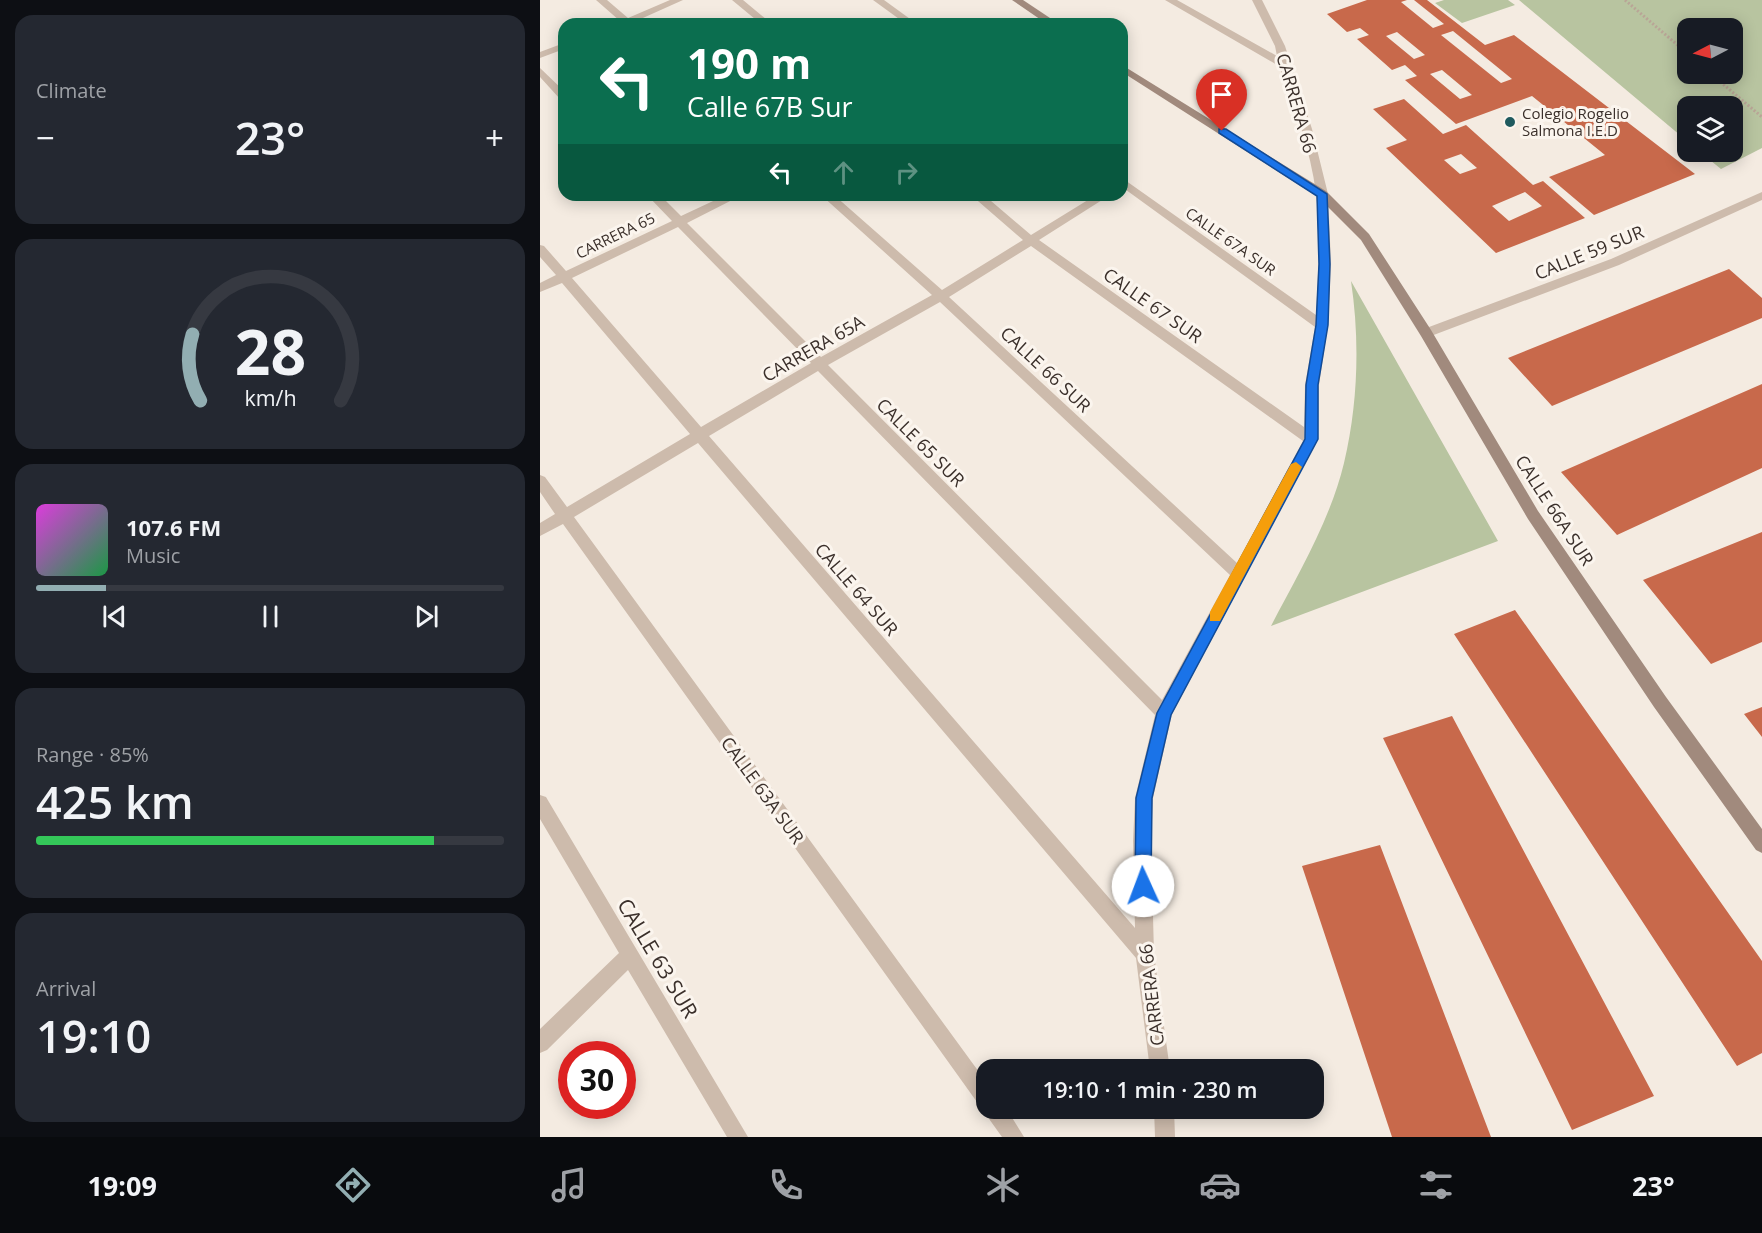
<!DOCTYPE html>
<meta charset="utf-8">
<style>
:root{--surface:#171b24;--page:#242831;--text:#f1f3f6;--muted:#9ea1a6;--line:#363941;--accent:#92aeb2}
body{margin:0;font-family:"Open Sans",sans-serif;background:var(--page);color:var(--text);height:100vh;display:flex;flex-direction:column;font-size:22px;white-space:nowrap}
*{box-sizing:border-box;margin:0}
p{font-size:20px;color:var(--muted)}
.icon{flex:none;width:33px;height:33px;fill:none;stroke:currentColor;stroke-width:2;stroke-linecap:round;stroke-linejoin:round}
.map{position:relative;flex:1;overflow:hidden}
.drawer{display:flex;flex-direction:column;gap:15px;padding:15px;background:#0d0f14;width:540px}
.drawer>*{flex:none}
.banner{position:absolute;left:18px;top:18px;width:570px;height:183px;border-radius:18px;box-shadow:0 3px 15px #0003;background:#0b6e4f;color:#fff;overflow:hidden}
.needle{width:39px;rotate:264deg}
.fabs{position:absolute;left:1137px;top:18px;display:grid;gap:12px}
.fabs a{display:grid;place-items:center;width:66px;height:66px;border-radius:12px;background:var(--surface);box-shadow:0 3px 15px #0003;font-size:30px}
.speed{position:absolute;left:18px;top:1041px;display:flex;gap:12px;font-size:30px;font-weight:700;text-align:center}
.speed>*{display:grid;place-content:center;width:78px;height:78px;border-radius:50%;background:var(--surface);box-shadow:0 3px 15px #0003;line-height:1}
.speed .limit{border:9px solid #d22;background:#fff;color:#111}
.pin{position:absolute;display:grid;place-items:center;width:51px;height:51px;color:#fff;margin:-62px -26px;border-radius:50% 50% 50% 0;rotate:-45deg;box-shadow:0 0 6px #0007}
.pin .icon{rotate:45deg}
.me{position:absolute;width:66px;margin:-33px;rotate:358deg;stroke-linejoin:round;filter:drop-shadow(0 0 4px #0008)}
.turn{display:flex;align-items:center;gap:21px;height:126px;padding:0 30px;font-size:27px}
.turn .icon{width:78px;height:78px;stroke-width:2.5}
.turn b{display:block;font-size:42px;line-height:51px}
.lanes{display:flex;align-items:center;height:57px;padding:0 30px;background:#0003;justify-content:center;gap:30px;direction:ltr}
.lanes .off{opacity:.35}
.big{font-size:45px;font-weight:600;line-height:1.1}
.drawer .widget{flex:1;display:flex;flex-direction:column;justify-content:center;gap:9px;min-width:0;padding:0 21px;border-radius:18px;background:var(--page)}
.drawer .dial{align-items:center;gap:0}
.dial svg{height:156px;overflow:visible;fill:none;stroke:var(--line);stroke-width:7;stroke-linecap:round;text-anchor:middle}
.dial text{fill:var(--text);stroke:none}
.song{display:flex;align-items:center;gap:18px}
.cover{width:72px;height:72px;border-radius:9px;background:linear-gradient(135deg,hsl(300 70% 55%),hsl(140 70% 35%))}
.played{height:6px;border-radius:3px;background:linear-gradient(90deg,var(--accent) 15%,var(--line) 15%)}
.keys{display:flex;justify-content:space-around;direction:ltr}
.heat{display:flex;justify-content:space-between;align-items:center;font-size:33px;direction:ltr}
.charge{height:9px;border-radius:4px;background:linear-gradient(90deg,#34c759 85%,var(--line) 0)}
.trip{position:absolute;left:436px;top:1059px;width:348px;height:60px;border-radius:18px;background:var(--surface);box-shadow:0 3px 15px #0003;font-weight:600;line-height:60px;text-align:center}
.tab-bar{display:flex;height:96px;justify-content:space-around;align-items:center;background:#090b0e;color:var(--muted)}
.tab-bar .icon{width:42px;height:42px}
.tab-bar .selected{color:var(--accent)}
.tab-bar b{font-size:27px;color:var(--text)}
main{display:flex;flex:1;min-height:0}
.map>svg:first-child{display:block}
</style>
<main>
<section class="drawer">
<div class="widget"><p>Climate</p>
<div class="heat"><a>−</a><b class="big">23°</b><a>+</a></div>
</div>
<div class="widget dial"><svg viewBox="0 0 100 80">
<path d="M14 69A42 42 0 1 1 86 69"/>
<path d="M14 69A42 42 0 0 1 10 35" stroke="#92aeb2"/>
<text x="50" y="56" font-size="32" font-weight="700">28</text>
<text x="50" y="72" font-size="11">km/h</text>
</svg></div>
<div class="widget">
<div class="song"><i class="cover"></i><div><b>107.6 FM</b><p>Music</p></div></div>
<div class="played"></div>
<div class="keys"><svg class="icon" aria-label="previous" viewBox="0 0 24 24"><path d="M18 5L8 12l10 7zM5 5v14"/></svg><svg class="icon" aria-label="pause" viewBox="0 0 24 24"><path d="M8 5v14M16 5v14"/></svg><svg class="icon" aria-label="next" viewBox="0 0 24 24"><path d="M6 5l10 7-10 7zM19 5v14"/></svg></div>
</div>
<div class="widget"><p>Range · 85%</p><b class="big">425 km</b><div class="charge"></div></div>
<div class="widget"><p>Arrival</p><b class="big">19:10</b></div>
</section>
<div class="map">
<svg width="1222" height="1137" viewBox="0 0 1222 1137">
<rect width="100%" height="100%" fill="#f4ebe1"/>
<path fill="#b8c4a0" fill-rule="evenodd" d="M 904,0 L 968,0 L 975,5 L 922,23 L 895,3 Z
M 979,0 L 1222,0 L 1222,148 L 1181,169 L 1160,152 L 1192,152 L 1192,106 L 1148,106 L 1147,141 ZM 1192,28 L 1192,74 L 1148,74 L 1148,28 Z
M 811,281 L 958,541 L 731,626 C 758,574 790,521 804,463 C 818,404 820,341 811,281 Z"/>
<path fill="#c8694b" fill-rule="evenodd" d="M 827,0 L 867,0 L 861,2 L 893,28 L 904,24 L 874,0 L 887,0 L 945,45 L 974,35 L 1155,174 L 1054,215 L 1009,177 L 1065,155 L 992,96 L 916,124 L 865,80 L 877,76 L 865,65 L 852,70 L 817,39 L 829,35 L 820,28 L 807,32 L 787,14 ZM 913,31 L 972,79 L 961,83 L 901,35 ZM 857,32 L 885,55 L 874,59 L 846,36 ZM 902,70 L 932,95 L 920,99 L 890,74 Z
M 864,99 L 903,134 L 926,125 L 993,185 L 1003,181 L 1045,218 L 956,253 L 846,148 L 867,140 L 833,109 ZM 921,154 L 937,168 L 920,174 L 904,160 ZM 985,192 L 1002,206 L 969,221 L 952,206 Z
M 1189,269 L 1222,298 L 1222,318 L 1012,406 L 968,358 Z
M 1222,384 L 1222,468 L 1077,535 L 1021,472 Z
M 1222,532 L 1222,642 L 1171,664 L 1103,580 Z
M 975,610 L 1222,961 L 1222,1053 L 1197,1066 L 914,634 Z
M 1222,707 L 1222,737 L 1204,714 Z
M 912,716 L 1114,1096 L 1032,1130 L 843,738 Z
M 840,845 L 951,1137 L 852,1137 L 762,866 Z"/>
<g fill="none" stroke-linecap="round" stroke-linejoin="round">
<path stroke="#b9a596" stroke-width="3" stroke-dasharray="2 2" stroke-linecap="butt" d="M 1085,0 L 1148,54
M 1171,74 L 1222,117"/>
<path fill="#cdbbac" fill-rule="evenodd" d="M 56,0 L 67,0 L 88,18 L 130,0 L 143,0 L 94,22 L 95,24 L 76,24 L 80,21 Z
M 192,0 L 203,0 L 232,24 L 221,24 Z
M 333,0 L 344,0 L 377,24 L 366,24 Z
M 625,0 L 637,0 L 737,56 L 735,46 L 712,0 L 722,0 L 745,46 L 772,129 L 788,194 L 791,264 L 788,325 L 779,385 L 778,439 L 632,714 L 613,798 L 611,841 L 614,954 L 630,1070 L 610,1070 L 596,958 L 158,443 L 34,517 L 447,1083 L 447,1108 L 466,1108 L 484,1137 L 462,1137 L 23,524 L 0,536 L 0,523 L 15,514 L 0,492 L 0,475 L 5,477 L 27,507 L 150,434 L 22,283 L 0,292 L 0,283 L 16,275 L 0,257 L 0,245 L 4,246 L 26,271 L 132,221 L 107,195 L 120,195 L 141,216 L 186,195 L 202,195 L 147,223 L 281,357 L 392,295 L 281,195 L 294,195 L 402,290 L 483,240 L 431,195 L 444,195 L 491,235 L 556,195 L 570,195 L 499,240 L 764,427 L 765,385 L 775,327 L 582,187 L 582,178 L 776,315 C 778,275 781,234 776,194 C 771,150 754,107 739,66 ZM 138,227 L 271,363 L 161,427 L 32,278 ZM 491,246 L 763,441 L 697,563 L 409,297 ZM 400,302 L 690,575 L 622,700 L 288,365 ZM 278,371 L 615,715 L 595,798 L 593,841 L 595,928 L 169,436 Z
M 24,43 L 24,49 L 0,58 L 0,52 Z
M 0,68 L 24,91 L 24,100 L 20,99 L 0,77 Z
M 1222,192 L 1222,200 L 1079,265 L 891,336 L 886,338 L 880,333 L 881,330 L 1071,259 Z
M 0,795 L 6,797 L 208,1137 L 187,1137 L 88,970 L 7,1050 L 0,1053 L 0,1029 L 79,953 L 0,819 Z
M 614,1108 L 634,1108 L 635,1137 L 615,1137 Z"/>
<path fill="#a18a7d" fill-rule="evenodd" d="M 472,0 L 483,0 L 519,24 L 507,24 Z
M 582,65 L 786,191 L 829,234 L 891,330 L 998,511 L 1126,697 L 1222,829 L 1222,853 L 1216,850 L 1114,707 L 988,519 L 881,336 L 821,240 L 778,197 L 582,72 Z"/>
</g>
<path fill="#1a73e8" stroke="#114b97" stroke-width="1.5" d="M 679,129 L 686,129 L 787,194 L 790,264 L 788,325 L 778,385 L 778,439 L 631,715 L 612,798 L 611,886 L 609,892 L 603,894 L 597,892 L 595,886 L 596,798 L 617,713 L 765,439 L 766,385 L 776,325 L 779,264 L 777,196 L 679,133 Z"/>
<path fill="#f59e0b" d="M 756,462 L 762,467 L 680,621 L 670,621 L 670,612 L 751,464 Z"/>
<circle fill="#1f5a5e" stroke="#fbf5ee" stroke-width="2" cx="970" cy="122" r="6"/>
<g text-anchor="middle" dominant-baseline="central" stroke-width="6" stroke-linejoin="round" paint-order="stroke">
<g font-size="15" fill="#3b302b" stroke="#fbf5ee" text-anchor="start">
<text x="982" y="113">Colegio Rogelio<tspan x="982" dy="17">Salmona I.E.D</tspan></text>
</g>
<g font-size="15" fill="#3b302b" stroke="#fbf5ee">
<text transform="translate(75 235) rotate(-26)">CARRERA 65</text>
<text transform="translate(691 241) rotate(35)">CALLE 67A SUR</text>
</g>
<g font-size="18" fill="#3b302b" stroke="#fbf5ee">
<text transform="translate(757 103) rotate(74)">CARRERA 66</text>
<text transform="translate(1049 252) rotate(-22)">CALLE 59 SUR</text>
<text transform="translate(613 305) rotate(35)">CALLE 67 SUR</text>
<text transform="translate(273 348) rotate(-30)">CARRERA 65A</text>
<text transform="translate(506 369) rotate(43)">CALLE 66 SUR</text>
<text transform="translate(381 442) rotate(45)">CALLE 65 SUR</text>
<text transform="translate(1015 510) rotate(57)">CALLE 66A SUR</text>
<text transform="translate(317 589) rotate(49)">CALLE 64 SUR</text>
<text transform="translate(223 790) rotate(54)">CALLE 63A SUR</text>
<text transform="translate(611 995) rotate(-97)">CARRERA 66</text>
</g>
<g font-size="21" fill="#3b302b" stroke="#fbf5ee">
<text transform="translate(118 958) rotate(59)">CALLE 63 SUR</text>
</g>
</g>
</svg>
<div class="fabs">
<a><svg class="needle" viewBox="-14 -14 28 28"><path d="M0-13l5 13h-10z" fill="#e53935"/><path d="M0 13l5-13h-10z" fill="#9ea1a6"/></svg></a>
<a><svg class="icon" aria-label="layers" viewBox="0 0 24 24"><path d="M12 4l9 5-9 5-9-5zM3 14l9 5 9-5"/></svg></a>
</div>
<div class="speed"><div class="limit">30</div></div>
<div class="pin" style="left:682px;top:131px;background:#d93025"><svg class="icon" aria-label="arrive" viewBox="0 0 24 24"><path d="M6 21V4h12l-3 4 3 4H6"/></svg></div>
<svg class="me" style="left:603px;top:886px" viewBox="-20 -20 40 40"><circle r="19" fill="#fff"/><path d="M0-13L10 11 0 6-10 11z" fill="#1a73e8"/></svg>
<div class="trip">19:10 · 1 min · 230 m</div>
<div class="banner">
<div class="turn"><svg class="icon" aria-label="left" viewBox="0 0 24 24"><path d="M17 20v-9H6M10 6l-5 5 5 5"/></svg><div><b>190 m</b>Calle 67B Sur</div></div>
<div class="lanes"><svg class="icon" aria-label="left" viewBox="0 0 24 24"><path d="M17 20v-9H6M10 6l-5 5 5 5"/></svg><svg class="icon off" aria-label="ahead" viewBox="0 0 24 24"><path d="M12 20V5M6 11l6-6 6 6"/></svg><svg class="icon off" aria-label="right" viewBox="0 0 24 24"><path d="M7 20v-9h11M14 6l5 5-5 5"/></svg></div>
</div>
</div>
</main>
<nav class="tab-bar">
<b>19:09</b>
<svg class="icon selected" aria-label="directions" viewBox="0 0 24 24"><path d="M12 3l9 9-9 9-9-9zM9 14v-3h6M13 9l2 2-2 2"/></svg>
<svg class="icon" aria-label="music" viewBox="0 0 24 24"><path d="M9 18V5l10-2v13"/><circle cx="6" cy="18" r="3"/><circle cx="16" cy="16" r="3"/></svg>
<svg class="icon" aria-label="phone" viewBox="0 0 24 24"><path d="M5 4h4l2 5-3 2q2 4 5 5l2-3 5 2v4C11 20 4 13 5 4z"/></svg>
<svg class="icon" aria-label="climate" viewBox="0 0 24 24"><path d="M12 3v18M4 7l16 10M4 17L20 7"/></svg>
<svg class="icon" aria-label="car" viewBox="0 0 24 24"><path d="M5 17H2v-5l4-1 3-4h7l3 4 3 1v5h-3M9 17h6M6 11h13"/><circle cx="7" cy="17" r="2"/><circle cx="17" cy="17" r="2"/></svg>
<svg class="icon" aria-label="filters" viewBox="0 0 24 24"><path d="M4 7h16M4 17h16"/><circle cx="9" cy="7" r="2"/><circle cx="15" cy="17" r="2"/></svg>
<b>23°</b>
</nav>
